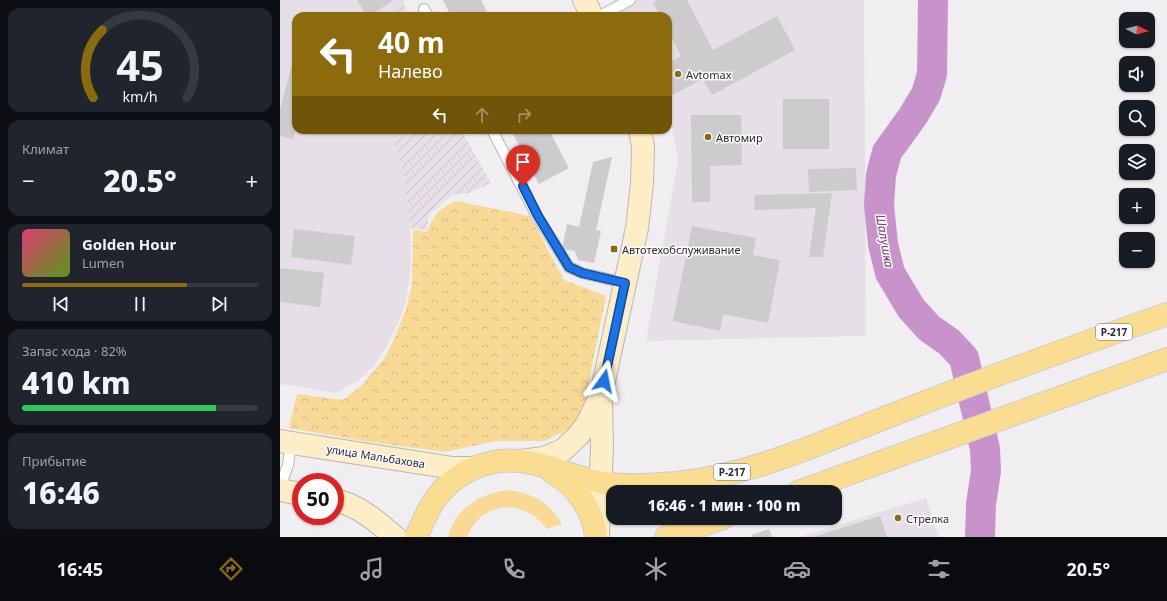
<!DOCTYPE html>
<html lang="ru">
<meta charset="utf-8">
<style>
:root{--surface:#171b24;--page:#20242c;--text:#f1f3f6;--muted:#9ea1a6;--line:#363941;--accent:#8c6b0c}
body{margin:0;font-family:"Noto Sans",sans-serif;background:var(--page);color:var(--text);height:100vh;display:flex;flex-direction:column;font-size:15px;white-space:nowrap}
*{box-sizing:border-box;margin:0}
p{font-size:13px;color:var(--muted)}
.icon{flex:none;width:22px;height:22px;fill:none;stroke:currentColor;stroke-width:2;stroke-linecap:round;stroke-linejoin:round}
.map{position:relative;flex:1;overflow:hidden}
.sheet{display:flex;flex-direction:column;gap:8px;padding:8px;background:#0d0f14;width:280px}
.sheet>*{flex:none}
.hud{position:absolute;left:12px;top:12px;width:380px;height:122px;border-radius:12px;box-shadow:0 1px 3px #0004;background:#8c6b0c;color:#fff;overflow:hidden}
.needle{width:26px;rotate:96deg}
.tools{position:absolute;left:839px;top:12px;display:grid;gap:8px}
.tools a{display:grid;place-items:center;width:36px;height:36px;border-radius:8px;background:var(--surface);box-shadow:0 1px 3px #0004;font-size:20px}
.speed{position:absolute;left:12px;top:473px;display:flex;gap:8px;font-size:20px;font-weight:700;text-align:center}
.speed>*{display:grid;place-content:center;width:52px;height:52px;border-radius:50%;background:var(--surface);box-shadow:0 1px 3px #0004;line-height:1}
.speed .limit{border:6px solid #d22;background:#fff;color:#111}
.pin{position:absolute;display:grid;place-items:center;width:34px;height:34px;color:#fff;margin:-41px -17px;border-radius:50% 50% 50% 0;rotate:-45deg;box-shadow:0 0 4px #0007}
.pin .icon{rotate:45deg}
.me{position:absolute;width:44px;margin:-22px;rotate:12deg;stroke-linejoin:round;filter:drop-shadow(0 0 3px #0008)}
.turn{display:flex;align-items:center;gap:14px;height:84px;padding:0 20px;font-size:18px}
.turn .icon{width:52px;height:52px;stroke-width:2.5}
.turn b{display:block;font-size:28px;line-height:34px}
.lanes{display:flex;align-items:center;height:38px;padding:0 20px;background:#0003;justify-content:center;gap:20px;direction:ltr}
.lanes .off{opacity:.35}
.big{font-size:30px;font-weight:800;line-height:1.1}
.sheet .card{flex:1;display:flex;flex-direction:column;justify-content:center;gap:6px;min-width:0;padding:0 14px;border-radius:12px;background:var(--page)}
.sheet .dial{align-items:center;gap:0}
.dial svg{height:104px;overflow:visible;fill:none;stroke:var(--line);stroke-width:7;stroke-linecap:round;text-anchor:middle}
.dial text{fill:var(--text);stroke:none}
.song{display:flex;align-items:center;gap:12px}
.cover{width:48px;height:48px;border-radius:6px;background:linear-gradient(135deg,hsl(340 70% 55%),hsl(90 70% 35%))}
.played{height:4px;border-radius:2px;background:linear-gradient(90deg,var(--accent) 70%,var(--line) 70%)}
.keys{display:flex;justify-content:space-around;direction:ltr}
.heat{display:flex;justify-content:space-between;align-items:center;font-size:22px;direction:ltr}
.charge{height:6px;border-radius:3px;background:linear-gradient(90deg,#34c759 82%,var(--line) 0)}
.trip{position:absolute;left:326px;top:485px;width:236px;height:40px;border-radius:12px;background:var(--surface);box-shadow:0 1px 3px #0004;font-weight:800;line-height:40px;text-align:center}
.menu{display:flex;height:64px;justify-content:space-around;align-items:center;background:#090b0e;color:var(--muted)}
.menu .icon{width:28px;height:28px}
.menu .selected{color:var(--accent)}
.menu b{font-size:18px;color:var(--text)}
main{display:flex;flex:1;min-height:0}
.map>svg:first-child{display:block}
</style>
<main>
<section class="sheet">
<div class="card dial"><svg viewBox="0 0 100 80">
<path d="M14 69A42 42 0 1 1 86 69"/>
<path d="M14 69A42 42 0 0 1 21 17" stroke="#8c6b0c"/>
<text x="50" y="56" font-size="32" font-weight="700">45</text>
<text x="50" y="72" font-size="11">km/h</text>
</svg></div>
<div class="card"><p>Климат</p>
<div class="heat"><a>−</a><b class="big">20.5°</b><a>+</a></div>
</div>
<div class="card">
<div class="song"><i class="cover"></i><div><b>Golden Hour</b><p>Lumen</p></div></div>
<div class="played"></div>
<div class="keys"><svg class="icon" aria-label="previous" viewBox="0 0 24 24"><path d="M18 5L8 12l10 7zM5 5v14"/></svg><svg class="icon" aria-label="pause" viewBox="0 0 24 24"><path d="M8 5v14M16 5v14"/></svg><svg class="icon" aria-label="next" viewBox="0 0 24 24"><path d="M6 5l10 7-10 7zM19 5v14"/></svg></div>
</div>
<div class="card"><p>Запас хода · 82%</p><b class="big">410 km</b><div class="charge"></div></div>
<div class="card"><p>Прибытие</p><b class="big">16:46</b></div>
</section>
<div class="map">
<svg width="887" height="537" viewBox="0 0 887 537">
<defs>
<pattern id="industrial-furrows" width="10" height="10" patternUnits="userSpaceOnUse"><rect width="10" height="10" fill="#e7dfe7"/><path d="M-1 1l2-2M0 10L10 0M9 11l2-2" fill="none" stroke="#c6c0c6"/></pattern>
<pattern id="park-crowns" width="20" height="18" patternUnits="userSpaceOnUse"><rect width="20" height="18" fill="#f8da96"/><path d="M2 6a3 3 0 1 1 6 0M12 15a3 3 0 1 1 6 0" fill="none" stroke="#d5bb82"/></pattern>
</defs>
<rect width="100%" height="100%" fill="#f0eef0"/>
<path fill="#e7dfe7" d="M 0,0 L 126,0 L 105,16 L 16,16 L 16,130 L 111,130 L 124,176 L 130,228 L 131,261 L 129,284 L 124,308 L 109,342 L 94,366 L 79,380 L 56,393 L 0,384 Z
M 333,0 L 584,0 L 586,336 L 366,341 L 398,160 L 388,104 L 388,16 L 342,16 Z
M 646,498 L 659,537 L 519,537 Z"/>
<path fill="url(#industrial-furrows)" d="M 123,2 L 130,16 L 105,16 Z
M 111,130 L 181,130 L 211,183 L 189,193 L 172,195 L 150,214 L 146,230 L 130,228 L 124,176 Z"/>
<path fill="#f8da96" d="M 229,490 C 253,493 270,503 282,524 L 267,529 C 244,498 202,500 187,537 L 168,537 C 175,508 201,493 229,490 Z"/>
<path fill="url(#park-crowns)" d="M 176,201 L 250,216 L 284,280 L 326,296 L 302,416 L 291,428 L 264,441 L 216,441 L 164,452 L 84,441 L 9,428 L 17,394 L 63,400 L 81,386 L 104,359 L 114,339 L 126,309 L 132,285 L 133,230 L 147,232 C 154,214 159,209 176,201 Z"/>
<g fill="none" stroke-linecap="round" stroke-linejoin="round">
<path stroke="#c893cb" stroke-width="30" d="M 653,0 L 652,74 L 646,94 L 633,116 L 607,152 L 601,175 L 599,205 L 603,244 L 610,273 L 631,308 L 649,328 L 669,342 L 684,358 L 705,449 L 706,471 L 701,504 L 700,537"/>
</g>
<path fill="#cdcbcd" d="M 77,0 L 113,0 L 90,16 L 87,16 Z
M 163,0 L 201,0 L 209,16 L 171,16 Z
M 378,0 L 407,0 L 433,50 L 497,16 L 515,50 L 432,95 L 423,79 L 390,96 L 388,93 L 388,63 L 401,56 L 388,31 L 388,16 L 380,16 L 373,3 Z
M 11,68 L 16,69 L 16,129 L 13,139 L 0,136 L 0,110 Z
M 503,99 L 549,99 L 549,149 L 503,149 Z
M 411,115 L 461,115 L 462,165 L 430,166 L 430,202 L 412,202 Z
M 231,130 L 269,130 L 289,168 L 259,184 Z
M 332,157 L 316,230 L 321,231 L 314,263 L 298,260 L 295,251 L 282,249 L 287,224 L 299,227 L 313,162 Z
M 576,168 L 577,190 L 529,192 L 528,169 Z
M 552,193 L 543,257 L 529,257 L 536,208 L 474,210 L 475,195 Z
M 412,226 L 476,238 L 473,255 L 500,260 L 488,323 L 443,314 L 440,331 L 393,321 Z
M 14,229 L 75,236 L 71,265 L 11,257 Z
M 0,268 L 44,273 L 40,307 L 0,302 Z
M 600,516 L 607,537 L 533,537 Z
M 489,529 L 492,537 L 472,537 L 471,535 Z"/>
<g fill="none" stroke-linecap="round" stroke-linejoin="round">
<defs>
<path id="lane" d="M 144,9 L 148,16
M 320,16 L 350,0
M 212,130 L 257,216 L 289,267 L 302,273 L 345,283
M 0,487 L 8,465 L 11,443"/>
<path id="secondary" d="M 304,0 L 312,16
M 0,441 L 173,468 L 193,468
M 241,461 L 264,458 L 283,450 L 298,436 L 307,424 L 321,395 L 357,228 L 362,184 L 363,147 L 360,130
M 0,490 L 21,494
M 55,500 C 80,506 96,521 115,537
M 318,535 L 322,449 L 321,398"/>
<path id="primary" d="M 273,473 C 296,484 314,512 316,537
M 518,492 L 887,359
M 136,537 C 142,524 148,508 157,497 C 176,471 208,458 240,461 C 267,464 293,477 319,482 C 344,487 372,485 397,483 C 474,475 549,439 620,412 C 709,377 798,345 887,314
M 386,537 L 443,518"/>
</defs>
<use href="#lane" stroke="#b8b5b8" stroke-width="12"/>
<use href="#secondary" stroke="#b8b5b8" stroke-width="24"/>
<use href="#primary" stroke="#cdcccd" stroke-width="24"/>
<use href="#lane" stroke="#fff" stroke-width="10"/>
<use href="#secondary" stroke="#fdeec8" stroke-width="22"/>
<use href="#primary" stroke="#fbdd91" stroke-width="22"/>
</g>
<g fill="none" stroke-linecap="round" stroke-linejoin="round">
<defs>
<path id="route" d="M 243,186 L 258,216 L 289,267 L 302,273 L 345,283 L 324,381"/>
</defs>
<use href="#route" stroke="#114b97" stroke-width="10"/>
<use href="#route" stroke="#1a73e8" stroke-width="7"/>
</g>
<g fill="#8c6b0c" stroke="#fdfbfe" stroke-width="1.5">
<circle cx="398" cy="74" r="4"/>
<circle cx="428" cy="137" r="4"/>
<rect x="330" y="245" width="8" height="8" rx="2"/>
<circle cx="618" cy="518" r="4"/>
</g>
<g text-anchor="middle" dominant-baseline="central" stroke-width="3" stroke-linejoin="round" paint-order="stroke">
<g fill="#fdfbfe" stroke="#6b6a6c" stroke-width="1">
<rect x="816" y="324" width="36" height="16" rx="3"/>
<rect x="434" y="464" width="36" height="16" rx="3"/>
</g>
<g font-size="10" font-weight="bold" fill="#2d2c2d">
<text x="834" y="332">Р-217</text>
<text x="452" y="472">Р-217</text>
</g>
<g font-size="11" fill="#2d2c2d" stroke="#fdfbfe" text-anchor="start">
<text x="406" y="74">Avtomax</text>
<text x="436" y="137">Автомир</text>
<text x="342" y="249">Автотехобслуживание</text>
<text x="626" y="518">Стрелка</text>
</g>
<g font-size="11" fill="#2d2c2d" stroke="#fdfbfe">
<text transform="translate(96 456) rotate(9)">улица Мальбахова</text>
</g>
<g font-size="12" font-style="italic" fill="#6e2f74" stroke="#fdfbfe">
<text transform="translate(605 241) rotate(80)">Шалушка</text>
</g>
</g>
</svg>
<div class="tools">
<a><svg class="needle" viewBox="-14 -14 28 28"><path d="M0-13l5 13h-10z" fill="#e53935"/><path d="M0 13l5-13h-10z" fill="#9ea1a6"/></svg></a>
<a><svg class="icon" aria-label="sound" viewBox="0 0 24 24"><path d="M4 9h4l5-4v14l-5-4H4zM17 9q2 3 0 6"/></svg></a>
<a><svg class="icon" aria-label="search" viewBox="0 0 24 24"><circle cx="10" cy="10" r="6"/><path d="M15 15l6 6"/></svg></a>
<a><svg class="icon" aria-label="layers" viewBox="0 0 24 24"><path d="M12 4l9 5-9 5-9-5zM3 14l9 5 9-5"/></svg></a>
<a>+</a>
<a>−</a>
</div>
<div class="speed"><div class="limit">50</div></div>
<div class="pin" style="left:243px;top:186px;background:#d93025"><svg class="icon" aria-label="arrive" viewBox="0 0 24 24"><path d="M6 21V4h12l-3 4 3 4H6"/></svg></div>
<svg class="me" style="left:324px;top:381px" viewBox="-20 -20 40 40"><path d="M0-17L14 15 0 8-14 15z" fill="#1a73e8" stroke="#fff" stroke-width="4"/></svg>
<div class="trip">16:46 · 1 мин · 100 m</div>
<div class="hud">
<div class="turn"><svg class="icon" aria-label="left" viewBox="0 0 24 24"><path d="M17 20v-9H6M10 6l-5 5 5 5"/></svg><div><b>40 m</b>Налево</div></div>
<div class="lanes"><svg class="icon" aria-label="left" viewBox="0 0 24 24"><path d="M17 20v-9H6M10 6l-5 5 5 5"/></svg><svg class="icon off" aria-label="ahead" viewBox="0 0 24 24"><path d="M12 20V5M6 11l6-6 6 6"/></svg><svg class="icon off" aria-label="right" viewBox="0 0 24 24"><path d="M7 20v-9h11M14 6l5 5-5 5"/></svg></div>
</div>
</div>
</main>
<nav class="menu">
<b>16:45</b>
<svg class="icon selected" aria-label="directions" viewBox="0 0 24 24"><path d="M12 3l9 9-9 9-9-9zM9 14v-3h6M13 9l2 2-2 2"/></svg>
<svg class="icon" aria-label="music" viewBox="0 0 24 24"><path d="M9 18V5l10-2v13"/><circle cx="6" cy="18" r="3"/><circle cx="16" cy="16" r="3"/></svg>
<svg class="icon" aria-label="phone" viewBox="0 0 24 24"><path d="M5 4h4l2 5-3 2q2 4 5 5l2-3 5 2v4C11 20 4 13 5 4z"/></svg>
<svg class="icon" aria-label="climate" viewBox="0 0 24 24"><path d="M12 3v18M4 7l16 10M4 17L20 7"/></svg>
<svg class="icon" aria-label="car" viewBox="0 0 24 24"><path d="M5 17H2v-5l4-1 3-4h7l3 4 3 1v5h-3M9 17h6M6 11h13"/><circle cx="7" cy="17" r="2"/><circle cx="17" cy="17" r="2"/></svg>
<svg class="icon" aria-label="filters" viewBox="0 0 24 24"><path d="M4 7h16M4 17h16"/><circle cx="9" cy="7" r="2"/><circle cx="15" cy="17" r="2"/></svg>
<b>20.5°</b>
</nav>
